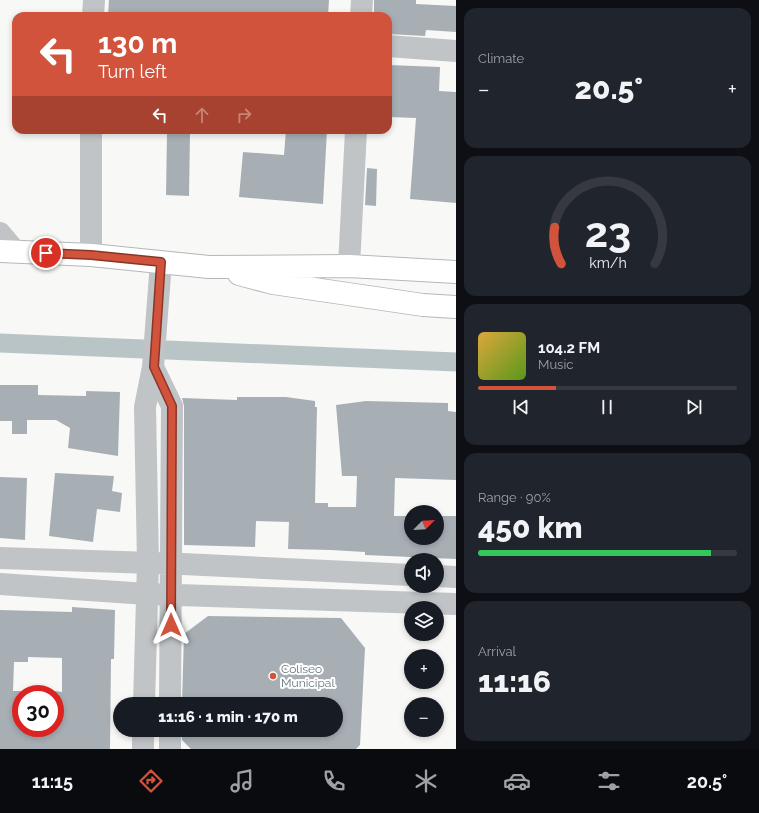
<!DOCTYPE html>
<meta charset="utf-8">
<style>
:root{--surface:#171b24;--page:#20242c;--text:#f1f3f6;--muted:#9ea1a6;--line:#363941;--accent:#d2533c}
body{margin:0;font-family:Raleway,sans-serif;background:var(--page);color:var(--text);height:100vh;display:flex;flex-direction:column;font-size:15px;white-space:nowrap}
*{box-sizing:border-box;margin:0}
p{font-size:13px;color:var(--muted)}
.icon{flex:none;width:22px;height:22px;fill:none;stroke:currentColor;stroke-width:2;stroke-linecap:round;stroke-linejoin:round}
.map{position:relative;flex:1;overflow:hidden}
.side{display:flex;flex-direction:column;gap:8px;padding:8px;background:#0d0f14;width:303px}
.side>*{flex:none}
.guide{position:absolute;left:12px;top:12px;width:380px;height:122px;border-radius:12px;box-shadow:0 2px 6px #0003;background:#d2533c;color:#fff;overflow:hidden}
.needle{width:26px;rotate:66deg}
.tools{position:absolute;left:404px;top:505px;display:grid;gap:8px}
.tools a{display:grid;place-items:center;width:40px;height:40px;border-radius:50%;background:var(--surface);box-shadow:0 2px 6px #0003;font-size:20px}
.speed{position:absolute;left:12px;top:685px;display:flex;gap:8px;font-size:20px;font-weight:700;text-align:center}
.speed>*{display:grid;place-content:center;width:52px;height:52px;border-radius:50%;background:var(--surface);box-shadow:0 2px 6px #0003;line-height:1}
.speed .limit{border:6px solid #d22;background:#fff;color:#111}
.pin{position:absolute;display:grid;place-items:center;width:34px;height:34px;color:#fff;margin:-17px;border:2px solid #fff;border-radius:50%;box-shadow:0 1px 4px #0007}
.me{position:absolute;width:44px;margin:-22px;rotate:0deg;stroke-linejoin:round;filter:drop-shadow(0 0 3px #0008)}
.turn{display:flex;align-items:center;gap:14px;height:84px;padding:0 20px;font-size:18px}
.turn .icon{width:52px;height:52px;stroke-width:2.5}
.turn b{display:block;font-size:28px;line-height:34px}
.lanes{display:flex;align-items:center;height:38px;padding:0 20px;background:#0003;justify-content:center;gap:20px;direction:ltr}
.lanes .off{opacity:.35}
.big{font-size:30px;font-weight:800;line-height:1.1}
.side .widget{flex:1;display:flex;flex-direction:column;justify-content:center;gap:6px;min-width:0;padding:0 14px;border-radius:12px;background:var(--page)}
.side .dial{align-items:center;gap:0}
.dial svg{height:104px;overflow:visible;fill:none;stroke:var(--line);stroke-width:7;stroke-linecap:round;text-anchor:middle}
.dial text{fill:var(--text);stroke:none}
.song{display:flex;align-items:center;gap:12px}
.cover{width:48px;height:48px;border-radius:6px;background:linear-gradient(135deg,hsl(40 70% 55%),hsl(90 70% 35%))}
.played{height:4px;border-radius:2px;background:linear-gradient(90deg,var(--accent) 30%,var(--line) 30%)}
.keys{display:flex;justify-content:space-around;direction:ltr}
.heat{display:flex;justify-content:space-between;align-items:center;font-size:22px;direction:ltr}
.charge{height:6px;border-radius:3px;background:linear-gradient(90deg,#34c759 90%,var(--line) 0)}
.trip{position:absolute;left:113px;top:697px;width:230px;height:40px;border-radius:20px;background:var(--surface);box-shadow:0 2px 6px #0003;font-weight:800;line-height:40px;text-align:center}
.dock{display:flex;height:64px;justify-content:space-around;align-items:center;background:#090b0e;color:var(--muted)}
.dock .icon{width:28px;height:28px}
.dock .active{color:var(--accent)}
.dock b{font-size:18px;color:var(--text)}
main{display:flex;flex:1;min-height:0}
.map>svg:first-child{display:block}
</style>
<main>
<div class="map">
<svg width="456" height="749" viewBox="0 0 456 749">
<rect width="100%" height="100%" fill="#f8f8f6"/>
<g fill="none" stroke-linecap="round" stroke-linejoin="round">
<path stroke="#b9c4c7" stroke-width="19" d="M 0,343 L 456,362"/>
</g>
<path fill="#a8afb4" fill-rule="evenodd" d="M 109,0 L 329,0 L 328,16 L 108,16 Z
M 374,0 L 416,0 L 416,4 L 456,6 L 456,32 L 426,30 L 425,36 L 388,34 L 388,16 L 374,16 Z
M 388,65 L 440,67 L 439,91 L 456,92 L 456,203 L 410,199 L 416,118 L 388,117 Z
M 286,130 L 327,130 L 323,204 L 239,197 L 243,152 L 284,155 Z
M 167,133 L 190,134 L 189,196 L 166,195 Z
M 367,168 L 377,169 L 376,206 L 365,205 Z
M 0,385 L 38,385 L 38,395 L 86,396 L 86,391 L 120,392 L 118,456 L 68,448 L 70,428 L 56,420 L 27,420 L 27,434 L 12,434 L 12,421 L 0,421 Z
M 237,397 L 286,397 L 315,401 L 315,407 L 317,407 L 315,503 L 328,503 L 328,507 L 356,507 L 357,476 L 342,476 L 336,405 L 366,401 L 448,403 L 448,411 L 456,412 L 456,480 L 395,478 L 394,516 L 411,516 L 411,538 L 437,538 L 437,516 L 456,516 L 456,559 L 365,555 L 365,552 L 331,550 L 288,549 L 289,522 L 256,521 L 255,547 L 184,545 L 184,406 L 182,398 L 237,400 Z
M 55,473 L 114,476 L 112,491 L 122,493 L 120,512 L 97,509 L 93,542 L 49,536 Z
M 0,477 L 27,478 L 25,540 L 0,538 Z
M 72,607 L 115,610 L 114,659 L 111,659 L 110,749 L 0,749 L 0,610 L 72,612 ZM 28,657 L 62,658 L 62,692 L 55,691 L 55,728 L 21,728 L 21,691 L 13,691 L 14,662 L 28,662 Z
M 208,616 L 341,618 L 365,648 L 360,745 L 356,749 L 191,749 L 182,740 L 182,730 L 336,730 L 336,704 L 182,704 L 184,634 Z"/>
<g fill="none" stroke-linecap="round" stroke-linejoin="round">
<defs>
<path id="major" d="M 0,251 L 91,255 L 209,267 L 349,266 L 456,272
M 239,274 L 273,283 L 423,305 L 456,307"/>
</defs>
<use href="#major" stroke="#b4b8bb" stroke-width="24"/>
<path stroke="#c0c4c7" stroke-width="22" d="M 93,16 L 94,0
M 361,16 L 362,0
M 388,46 L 456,51
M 0,233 L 16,252
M 91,255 L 91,130
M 349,266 L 356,130
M 153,367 L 172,406 L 170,704
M 0,558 L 183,564 L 411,575
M 437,576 L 456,577
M 0,584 L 147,594 L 456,604
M 144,704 L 148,563 L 145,407 L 153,367 L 161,262
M 143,749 L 143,730
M 170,749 L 170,730"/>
<use href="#major" stroke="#fff" stroke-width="22"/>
</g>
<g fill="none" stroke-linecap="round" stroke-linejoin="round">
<defs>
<path id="route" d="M 46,253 L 91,255 L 161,262 L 154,367 L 172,406 L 171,625"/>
</defs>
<use href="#route" stroke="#883627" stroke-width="10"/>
<use href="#route" stroke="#d2533c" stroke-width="7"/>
</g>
<circle fill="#d2533c" stroke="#fff" stroke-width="1.5" cx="273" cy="676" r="4"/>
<g text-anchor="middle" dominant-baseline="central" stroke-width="4" stroke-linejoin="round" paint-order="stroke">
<g font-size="12" fill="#66757e" stroke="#fff" text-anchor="start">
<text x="281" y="669">Coliseo<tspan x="281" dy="14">Municipal</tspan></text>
</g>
</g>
</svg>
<div class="tools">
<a><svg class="needle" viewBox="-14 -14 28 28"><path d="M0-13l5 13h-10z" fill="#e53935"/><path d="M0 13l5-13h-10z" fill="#9ea1a6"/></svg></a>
<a><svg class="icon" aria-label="sound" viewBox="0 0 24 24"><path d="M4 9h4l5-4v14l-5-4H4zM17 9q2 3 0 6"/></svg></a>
<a><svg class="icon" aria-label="layers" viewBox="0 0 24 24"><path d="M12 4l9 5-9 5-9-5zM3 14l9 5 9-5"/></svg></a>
<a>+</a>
<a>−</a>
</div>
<div class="speed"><div class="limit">30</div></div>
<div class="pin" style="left:46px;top:253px;background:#d93025"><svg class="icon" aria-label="arrive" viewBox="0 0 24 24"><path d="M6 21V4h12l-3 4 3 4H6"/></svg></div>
<svg class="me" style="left:171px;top:625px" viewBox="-20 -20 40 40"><path d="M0-17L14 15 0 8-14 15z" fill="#d2533c" stroke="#fff" stroke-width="4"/></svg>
<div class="trip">11:16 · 1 min · 170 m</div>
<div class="guide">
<div class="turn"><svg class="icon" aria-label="left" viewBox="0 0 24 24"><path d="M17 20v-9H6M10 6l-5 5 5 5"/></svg><div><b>130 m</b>Turn left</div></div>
<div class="lanes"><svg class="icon" aria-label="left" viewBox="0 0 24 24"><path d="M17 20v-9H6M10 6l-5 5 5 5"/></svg><svg class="icon off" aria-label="ahead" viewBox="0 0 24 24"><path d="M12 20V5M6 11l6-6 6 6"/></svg><svg class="icon off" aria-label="right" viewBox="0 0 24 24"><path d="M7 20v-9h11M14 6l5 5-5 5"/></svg></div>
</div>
</div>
<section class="side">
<div class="widget"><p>Climate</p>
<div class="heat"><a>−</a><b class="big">20.5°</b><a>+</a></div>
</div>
<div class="widget dial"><svg viewBox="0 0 100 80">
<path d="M14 69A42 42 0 1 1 86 69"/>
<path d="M14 69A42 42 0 0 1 9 41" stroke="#d2533c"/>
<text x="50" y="56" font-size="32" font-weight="700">23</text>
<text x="50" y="72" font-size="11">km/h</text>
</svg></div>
<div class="widget">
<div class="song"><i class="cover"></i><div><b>104.2 FM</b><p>Music</p></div></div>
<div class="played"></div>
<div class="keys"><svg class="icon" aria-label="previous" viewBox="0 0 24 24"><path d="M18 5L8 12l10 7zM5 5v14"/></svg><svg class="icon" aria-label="pause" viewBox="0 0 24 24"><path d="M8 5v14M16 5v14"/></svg><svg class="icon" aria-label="next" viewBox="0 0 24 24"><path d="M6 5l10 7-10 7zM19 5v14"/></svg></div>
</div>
<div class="widget"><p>Range · 90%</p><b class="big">450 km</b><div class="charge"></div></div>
<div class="widget"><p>Arrival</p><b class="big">11:16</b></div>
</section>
</main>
<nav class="dock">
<b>11:15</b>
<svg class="icon active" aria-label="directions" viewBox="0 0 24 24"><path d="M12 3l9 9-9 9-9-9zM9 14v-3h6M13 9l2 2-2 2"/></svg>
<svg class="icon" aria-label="music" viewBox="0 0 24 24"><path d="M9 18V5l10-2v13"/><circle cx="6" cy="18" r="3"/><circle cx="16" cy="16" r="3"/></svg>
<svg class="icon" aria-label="phone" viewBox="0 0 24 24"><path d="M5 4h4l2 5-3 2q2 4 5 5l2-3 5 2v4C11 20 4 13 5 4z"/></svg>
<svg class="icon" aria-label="climate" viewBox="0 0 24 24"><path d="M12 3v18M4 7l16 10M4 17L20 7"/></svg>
<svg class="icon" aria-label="car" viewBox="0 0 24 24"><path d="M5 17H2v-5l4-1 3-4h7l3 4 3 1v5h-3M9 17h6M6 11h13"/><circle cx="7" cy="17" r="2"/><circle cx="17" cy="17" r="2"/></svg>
<svg class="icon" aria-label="filters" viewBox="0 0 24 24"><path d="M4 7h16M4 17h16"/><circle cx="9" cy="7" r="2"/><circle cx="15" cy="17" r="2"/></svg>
<b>20.5°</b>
</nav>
